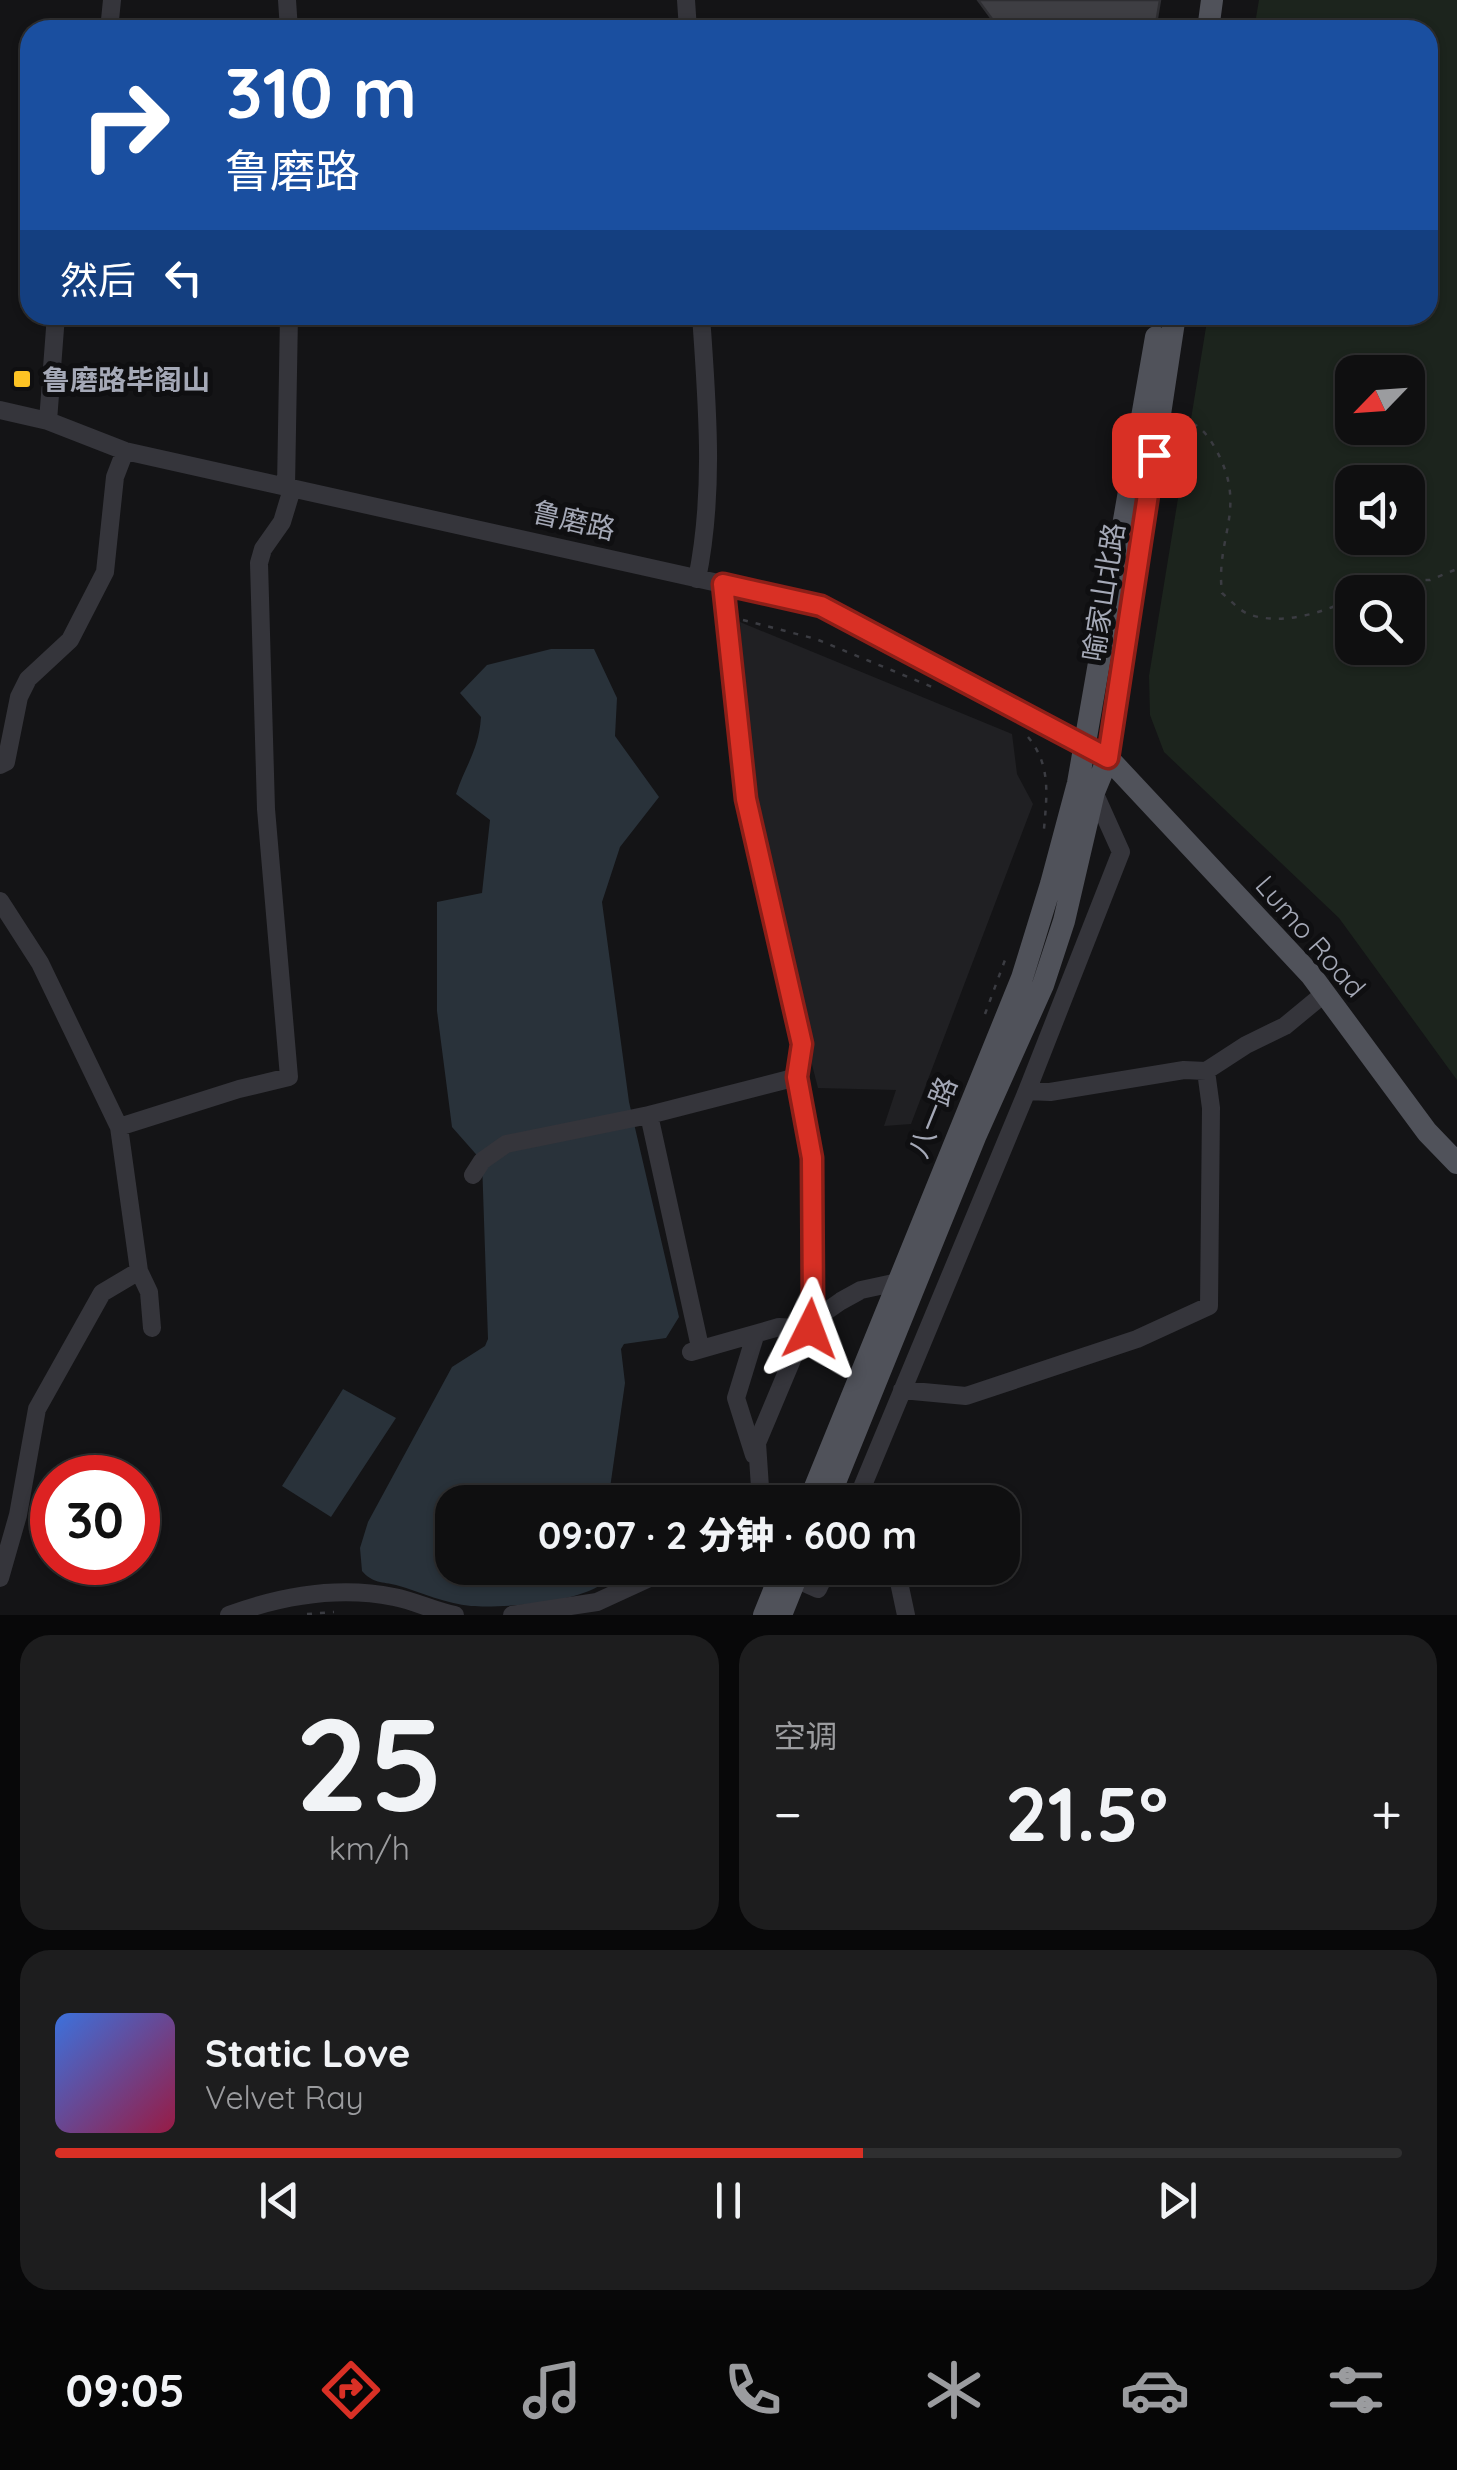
<!DOCTYPE html>
<html lang="zh">
<meta charset="utf-8">
<style>
:root{--surface:#0f0f10;--page:#1d1d1e;--text:#f1f3f6;--muted:#9b9c9f;--line:#2f2f30;--accent:#d93025}
body{margin:0;font-family:Quicksand,"Noto Sans SC",sans-serif;background:var(--page);color:var(--text);height:100vh;display:flex;flex-direction:column;font-size:38px;white-space:nowrap}
*{box-sizing:border-box;margin:0}
p{font-size:32px;color:var(--muted)}
.icon{flex:none;width:55px;height:55px;fill:none;stroke:currentColor;stroke-width:2;stroke-linecap:round;stroke-linejoin:round}
.map{position:relative;height:1615px;overflow:hidden}
.details{display:flex;flex-direction:column;gap:20px;padding:20px;background:#080809;flex:1}
.details>*{flex:none}
.guide{position:absolute;left:20px;top:20px;width:1418px;height:305px;border-radius:30px;box-shadow:0 2px 8px #0004,0 0 0 2px var(--line);background:#1a4fa0;color:#fff;overflow:hidden}
.needle{width:65px;rotate:245deg}
.buttons{position:absolute;left:1335px;top:355px;display:grid;gap:20px}
.buttons a{display:grid;place-items:center;width:90px;height:90px;border-radius:20px;background:var(--surface);box-shadow:0 2px 8px #0004,0 0 0 2px var(--line);font-size:50px}
.speed{position:absolute;left:30px;top:1455px;display:flex;gap:20px;font-size:50px;font-weight:700;text-align:center}
.speed>*{display:grid;place-content:center;width:130px;height:130px;border-radius:50%;background:var(--surface);box-shadow:0 2px 8px #0004,0 0 0 2px var(--line);line-height:1}
.speed .limit{border:15px solid #d22;background:#fff;color:#111}
.pin{position:absolute;display:grid;place-items:center;width:85px;height:85px;color:#fff;margin:-42px;border-radius:20px;box-shadow:0 5px 15px #0006}
.me{position:absolute;width:110px;margin:-55px;rotate:3deg;stroke-linejoin:round;filter:drop-shadow(0 0 8px #0008)}
.turn{display:flex;align-items:center;gap:35px;height:210px;padding:0 40px;font-size:45px}
.turn .icon{width:130px;height:130px;stroke-width:2.5}
.turn b{display:block;font-size:70px;line-height:85px}
.then{display:flex;align-items:center;height:95px;padding:0 40px;background:#0003;gap:20px;font-size:38px}
.big{font-size:75px;font-weight:800;line-height:1.1}
.details .widget{flex:1;display:flex;flex-direction:column;justify-content:center;gap:15px;min-width:0;padding:0 35px;border-radius:30px;background:var(--page)}
.details .dial{align-items:center;gap:0}
.dial b{font-size:130px;line-height:1}
.song{display:flex;align-items:center;gap:30px}
.cover{width:120px;height:120px;border-radius:15px;background:linear-gradient(135deg,hsl(220 70% 55%),hsl(340 70% 35%))}
.played{height:10px;border-radius:5px;background:linear-gradient(90deg,var(--accent) 60%,var(--line) 60%)}
.keys{display:flex;justify-content:space-around;direction:ltr}
.heat{display:flex;justify-content:space-between;align-items:center;font-size:55px;direction:ltr}
.details .tiles{flex:1;display:grid;gap:20px;grid-template-columns:1fr 1fr}
.widget:last-child{grid-column:span 2}
.trip{position:absolute;left:435px;top:1485px;width:585px;height:100px;border-radius:30px;background:var(--surface);box-shadow:0 2px 8px #0004,0 0 0 2px var(--line);font-weight:800;line-height:100px;text-align:center}
.tab-bar{display:flex;height:160px;justify-content:space-around;align-items:center;background:#060606;color:var(--muted)}
.tab-bar .icon{width:70px;height:70px}
.tab-bar .selected{color:var(--accent)}
.tab-bar b{font-size:45px;color:var(--text)}
.map>svg:first-child{display:block}
</style>
<div class="map">
<svg width="1457" height="1615" viewBox="0 0 1457 1615">
<rect width="100%" height="100%" fill="#141416"/>
<path fill="#202023" d="M 740,622 L 1012,734 L 1017,774 L 1033,804 L 911,1124 L 884,1126 L 896,1090 L 818,1088 L 755,842 Z"/>
<path fill="#1c241d" fill-rule="evenodd" d="M 1259,0 L 1457,0 L 1457,1080 L 1339,918 L 1164,752 L 1150,715 L 1149,676 L 1208,315 L 1428,315 L 1428,30 L 1254,30 ZM 1352,372 L 1408,372 L 1408,428 L 1352,428 ZM 1352,482 L 1408,482 L 1408,538 L 1352,538 ZM 1352,592 L 1408,592 L 1408,648 L 1352,648 Z"/>
<path fill="#29323a" d="M 551,649 L 594,649 L 617,698 L 615,736 L 659,797 L 620,847 L 602,902 L 629,1102 L 679,1317 L 666,1338 L 624,1344 L 621,1349 L 625,1383 L 608,1502 L 452,1502 L 452,1568 L 607,1568 L 606,1581 C 581,1603 505,1608 471,1606 C 446,1604 421,1592 396,1585 C 383,1582 372,1583 362,1571 L 360,1548 L 368,1522 L 452,1367 L 485,1346 L 488,1339 L 482,1161 L 452,1127 L 437,1011 L 437,902 L 482,893 L 490,820 L 456,794 C 466,764 479,750 481,717 L 460,693 L 487,665 Z
M 343,1389 L 396,1418 L 331,1517 L 282,1486 Z"/>
<path fill="#3e3e43" stroke="#2e2e32" stroke-width="2.5" d="M 978,0 L 1160,0 L 1155,30 L 1000,30 Z"/>
<g fill="none" stroke-linecap="round" stroke-linejoin="round">
<path stroke="#3b3c42" stroke-width="2.5" stroke-dasharray="5 8" stroke-linecap="butt" d="M 1181,418 C 1197,423 1207,433 1215,448 C 1249,508 1215,536 1222,593 C 1230,600 1239,610 1248,614 C 1280,626 1324,613 1352,598
M 1363,592 L 1386,581 L 1430,580 L 1457,569
M 743,620 L 816,639 L 937,689
M 1028,737 C 1051,765 1047,794 1044,829
M 985,1014 L 1005,960
M 682,1581 L 718,1575
M 307,1614 L 334,1612"/>
<path stroke="#35353b" stroke-width="18" d="M 287,0 L 289,30
M 686,0 L 688,30
M 109,30 L 112,0
M 0,410 L 48,421 L 125,451 L 821,606 L 1084,746
M 48,421 L 56,315
M 286,487 L 289,315
M 697,579 C 715,491 707,403 701,315
M 0,765 L 6,762 L 19,697 L 28,679 L 70,640 L 105,572 L 115,477 L 125,451
M 0,901 L 40,963 L 119,1127
M 1027,1091 L 1050,1092 L 1184,1070 L 1206,1071
M 473,1175 L 482,1161 L 506,1144 L 649,1115
M 139,1271 L 149,1292 L 152,1328
M 700,1347 L 649,1115 L 797,1077
M 691,1352 L 779,1327 L 810,1329 L 813,1309 L 813,1158 L 797,1077 L 802,1044 L 746,799 L 723,584
M 902,1390 L 966,1396 L 1137,1339 L 1209,1306 L 1211,1108 L 1206,1071 L 1246,1045 L 1285,1026 L 1325,993
M 754,1455 L 736,1398 L 755,1336
M 761,1502 L 757,1443 L 794,1355 L 821,1315 L 841,1301 L 861,1290 L 898,1282
M 856,1502 L 1027,1091 L 1121,852 L 1094,792
M 771,1568 L 818,1589 L 828,1568
M 896,1568 L 906,1615
M 737,1575 L 738,1568
M 0,1578 L 18,1515 L 37,1409 L 102,1293 L 139,1271 L 119,1127 L 239,1089 L 289,1077 L 266,809 L 259,563 L 263,549 L 282,522 L 292,489
M 229,1615 C 281,1596 339,1586 394,1597 C 415,1601 434,1611 455,1615
M 512,1615 L 597,1602 L 671,1568"/>
<path stroke="#50525a" stroke-width="22" d="M 1208,30 L 1212,0
M 1098,753 L 1108,758 L 1311,975 L 1427,1132 L 1457,1163
M 809,1502 L 1022,978 L 1051,884 L 1078,783 L 1156,337
M 827,1502 L 975,1137 L 1043,985 L 1064,921 L 1094,792 L 1108,758 L 1175,315
M 764,1615 L 783,1568
M 781,1615 L 800,1568"/>
</g>
<g fill="none" stroke-linecap="round" stroke-linejoin="round">
<defs>
<path id="route" d="M 810,1329 L 813,1309 L 812,1158 L 797,1077 L 802,1044 L 746,799 L 723,584 L 821,606 L 1108,758 L 1154,455"/>
</defs>
<use href="#route" stroke="#8d1f18" stroke-width="25"/>
<use href="#route" stroke="#d93025" stroke-width="18"/>
</g>
<rect fill="#fdc324" stroke="#0f0f11" stroke-width="4" x="12" y="369" width="20" height="20" rx="5"/>
<g text-anchor="middle" dominant-baseline="central" stroke-width="10" stroke-linejoin="round" paint-order="stroke">
<g font-size="28" font-weight="bold" fill="#a5a9b7" stroke="#0f0f11" text-anchor="start">
<text x="42" y="379">鲁磨路毕阁山</text>
</g>
<g font-size="28" fill="#a5a9b7" stroke="#0f0f11">
<text transform="translate(574 520) rotate(13)">鲁磨路</text>
<text transform="translate(1103 592) rotate(-81)">喻家山北路</text>
<text transform="translate(1311 936) rotate(49)">Lumo Road</text>
<text transform="translate(932 1117) rotate(-68)">八一路</text>
</g>
</g>
</svg>
<div class="buttons">
<a><svg class="needle" viewBox="-14 -14 28 28"><path d="M0-13l5 13h-10z" fill="#e53935"/><path d="M0 13l5-13h-10z" fill="#9b9c9f"/></svg></a>
<a><svg class="icon" aria-label="sound" viewBox="0 0 24 24"><path d="M4 9h4l5-4v14l-5-4H4zM17 9q2 3 0 6"/></svg></a>
<a><svg class="icon" aria-label="search" viewBox="0 0 24 24"><circle cx="10" cy="10" r="6"/><path d="M15 15l6 6"/></svg></a>
</div>
<div class="speed"><div class="limit">30</div></div>
<div class="pin" style="left:1154px;top:455px;background:#d93025"><svg class="icon" aria-label="arrive" viewBox="0 0 24 24"><path d="M6 21V4h12l-3 4 3 4H6"/></svg></div>
<svg class="me" style="left:810px;top:1329px" viewBox="-20 -20 40 40"><path d="M0-17L14 15 0 8-14 15z" fill="#d93025" stroke="#fff" stroke-width="4"/></svg>
<div class="trip">09:07 · 2 分钟 · 600 m</div>
<div class="guide">
<div class="turn"><svg class="icon" aria-label="right" viewBox="0 0 24 24"><path d="M7 20v-9h11M14 6l5 5-5 5"/></svg><div><b>310 m</b>鲁磨路</div></div>
<div class="then">然后<svg class="icon" aria-label="left" viewBox="0 0 24 24"><path d="M17 20v-9H6M10 6l-5 5 5 5"/></svg></div>
</div>
</div>
<section class="details">
<div class="tiles">
<div class="widget dial"><b>25</b><p>km/h</p></div>
<div class="widget"><p>空调</p>
<div class="heat"><a>−</a><b class="big">21.5°</b><a>+</a></div>
</div>
<div class="widget">
<div class="song"><i class="cover"></i><div><b>Static Love</b><p>Velvet Ray</p></div></div>
<div class="played"></div>
<div class="keys"><svg class="icon" aria-label="previous" viewBox="0 0 24 24"><path d="M18 5L8 12l10 7zM5 5v14"/></svg><svg class="icon" aria-label="pause" viewBox="0 0 24 24"><path d="M8 5v14M16 5v14"/></svg><svg class="icon" aria-label="next" viewBox="0 0 24 24"><path d="M6 5l10 7-10 7zM19 5v14"/></svg></div>
</div>
</div>
</section>
<nav class="tab-bar">
<b>09:05</b>
<svg class="icon selected" aria-label="directions" viewBox="0 0 24 24"><path d="M12 3l9 9-9 9-9-9zM9 14v-3h6M13 9l2 2-2 2"/></svg>
<svg class="icon" aria-label="music" viewBox="0 0 24 24"><path d="M9 18V5l10-2v13"/><circle cx="6" cy="18" r="3"/><circle cx="16" cy="16" r="3"/></svg>
<svg class="icon" aria-label="phone" viewBox="0 0 24 24"><path d="M5 4h4l2 5-3 2q2 4 5 5l2-3 5 2v4C11 20 4 13 5 4z"/></svg>
<svg class="icon" aria-label="climate" viewBox="0 0 24 24"><path d="M12 3v18M4 7l16 10M4 17L20 7"/></svg>
<svg class="icon" aria-label="car" viewBox="0 0 24 24"><path d="M5 17H2v-5l4-1 3-4h7l3 4 3 1v5h-3M9 17h6M6 11h13"/><circle cx="7" cy="17" r="2"/><circle cx="17" cy="17" r="2"/></svg>
<svg class="icon" aria-label="filters" viewBox="0 0 24 24"><path d="M4 7h16M4 17h16"/><circle cx="9" cy="7" r="2"/><circle cx="15" cy="17" r="2"/></svg>
</nav>
